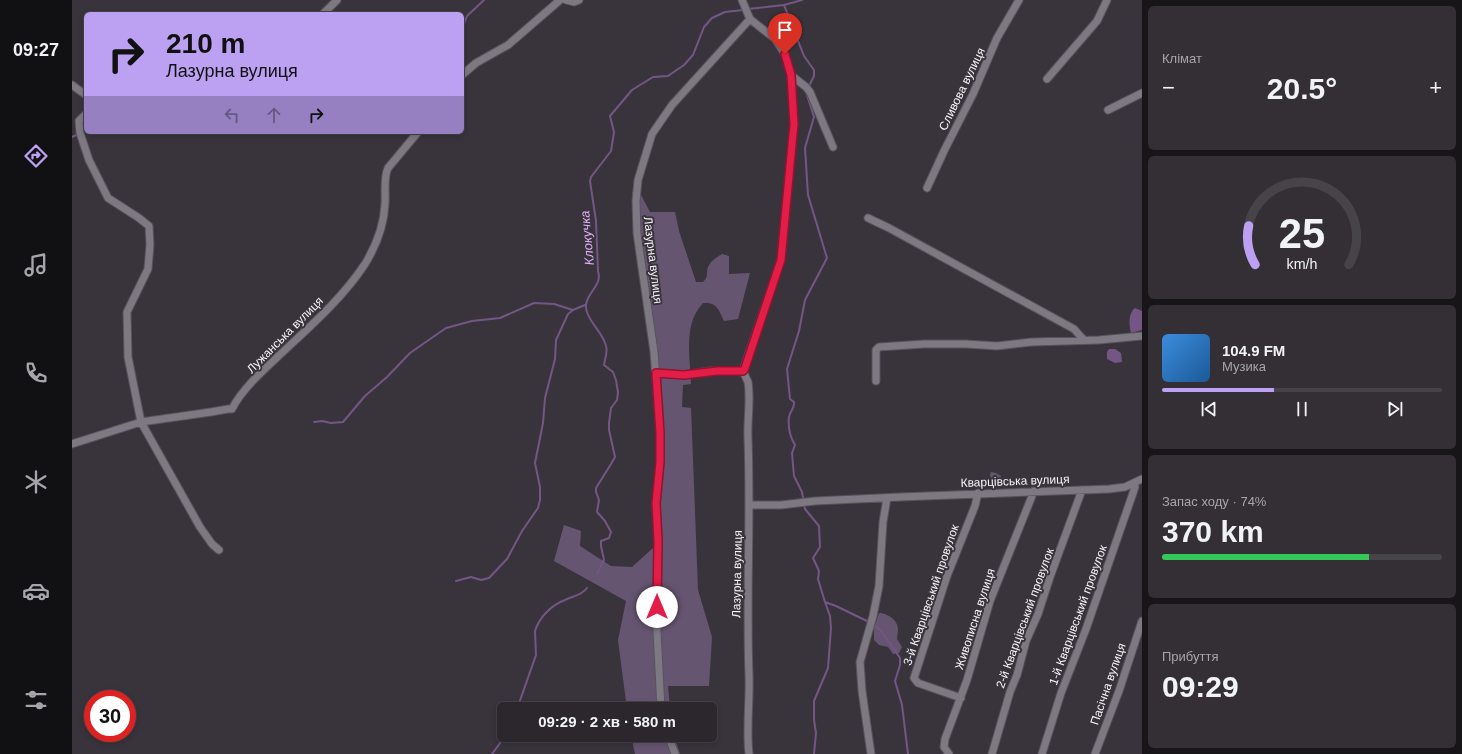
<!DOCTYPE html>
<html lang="uk">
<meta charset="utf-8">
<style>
:root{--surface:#2b272d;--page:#332f35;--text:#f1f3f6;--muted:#a6a5aa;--line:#474449;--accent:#bca0f2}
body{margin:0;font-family:Arial,sans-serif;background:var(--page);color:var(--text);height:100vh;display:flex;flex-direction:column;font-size:15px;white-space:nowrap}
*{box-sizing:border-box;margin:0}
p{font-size:13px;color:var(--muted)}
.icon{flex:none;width:22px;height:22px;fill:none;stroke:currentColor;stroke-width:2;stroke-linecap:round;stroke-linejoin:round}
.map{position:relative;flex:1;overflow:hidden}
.drawer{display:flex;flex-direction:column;gap:6px;padding:6px;background:#181519;width:320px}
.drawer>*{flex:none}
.banner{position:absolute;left:12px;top:12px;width:380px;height:122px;border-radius:6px;box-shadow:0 2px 6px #0003,0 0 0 1px var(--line);background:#bca0f2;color:#111;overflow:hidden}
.speed{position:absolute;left:12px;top:690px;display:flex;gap:8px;font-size:20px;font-weight:700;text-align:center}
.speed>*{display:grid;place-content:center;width:52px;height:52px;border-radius:50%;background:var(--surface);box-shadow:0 2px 6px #0003,0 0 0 1px var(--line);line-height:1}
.speed .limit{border:6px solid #d22;background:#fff;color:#111}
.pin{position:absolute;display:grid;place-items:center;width:34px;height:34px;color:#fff;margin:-41px -17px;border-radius:50% 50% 50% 0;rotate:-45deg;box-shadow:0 0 4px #0007}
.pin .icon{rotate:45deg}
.me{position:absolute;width:44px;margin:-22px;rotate:0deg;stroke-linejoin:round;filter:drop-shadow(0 0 3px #0008)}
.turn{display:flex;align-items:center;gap:14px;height:84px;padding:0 16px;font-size:18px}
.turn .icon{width:52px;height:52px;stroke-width:2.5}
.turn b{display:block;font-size:28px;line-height:34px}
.lanes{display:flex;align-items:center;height:38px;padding:0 16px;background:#0003;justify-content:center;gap:20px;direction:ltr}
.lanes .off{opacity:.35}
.big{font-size:30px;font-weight:700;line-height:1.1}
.drawer .widget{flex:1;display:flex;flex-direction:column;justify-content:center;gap:6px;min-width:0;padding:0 14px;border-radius:6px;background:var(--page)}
.drawer .dial{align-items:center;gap:0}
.dial svg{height:104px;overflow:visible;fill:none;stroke:var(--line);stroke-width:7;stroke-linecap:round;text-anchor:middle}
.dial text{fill:var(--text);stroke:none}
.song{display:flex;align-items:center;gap:12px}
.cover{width:48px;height:48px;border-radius:6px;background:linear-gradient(135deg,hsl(210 70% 55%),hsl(210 70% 35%))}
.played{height:4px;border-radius:2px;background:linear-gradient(90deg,var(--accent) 40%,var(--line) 40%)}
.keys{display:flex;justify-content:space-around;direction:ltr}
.heat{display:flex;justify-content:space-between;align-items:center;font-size:22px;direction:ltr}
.charge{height:6px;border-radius:3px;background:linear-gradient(90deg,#34c759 74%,var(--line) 0)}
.trip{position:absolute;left:425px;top:702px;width:220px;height:40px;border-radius:6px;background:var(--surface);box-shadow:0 2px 6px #0003,0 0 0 1px var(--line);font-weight:700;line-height:40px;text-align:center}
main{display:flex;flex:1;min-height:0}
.dock{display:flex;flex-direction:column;width:72px;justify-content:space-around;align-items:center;background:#111012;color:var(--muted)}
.dock .icon{width:28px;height:28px}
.dock .active{color:var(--accent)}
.dock b{font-size:18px;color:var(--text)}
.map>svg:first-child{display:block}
</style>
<main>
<nav class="dock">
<b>09:27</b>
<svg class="icon active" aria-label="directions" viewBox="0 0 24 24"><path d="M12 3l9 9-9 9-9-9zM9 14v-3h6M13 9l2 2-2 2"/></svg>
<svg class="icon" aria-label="music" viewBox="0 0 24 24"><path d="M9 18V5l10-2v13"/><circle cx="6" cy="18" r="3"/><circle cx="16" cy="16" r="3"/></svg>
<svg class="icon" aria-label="phone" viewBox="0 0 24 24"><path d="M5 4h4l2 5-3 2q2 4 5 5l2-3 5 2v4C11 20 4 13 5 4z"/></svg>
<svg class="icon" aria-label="climate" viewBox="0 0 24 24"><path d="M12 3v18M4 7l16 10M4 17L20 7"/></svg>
<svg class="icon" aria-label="car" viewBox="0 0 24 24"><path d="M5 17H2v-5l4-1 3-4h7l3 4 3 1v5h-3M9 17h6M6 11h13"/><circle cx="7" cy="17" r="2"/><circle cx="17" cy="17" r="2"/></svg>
<svg class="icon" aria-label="filters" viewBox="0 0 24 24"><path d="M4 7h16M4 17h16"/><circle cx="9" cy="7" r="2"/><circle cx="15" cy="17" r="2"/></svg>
</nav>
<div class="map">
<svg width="1070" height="754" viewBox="0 0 1070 754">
<rect width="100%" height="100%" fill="#39343c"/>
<path fill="#665571" d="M 560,192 L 568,193 L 578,212 L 603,212 L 607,231 L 624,282 L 631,282 C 638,276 633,271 637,265 C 640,260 645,257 650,254 L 657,256 L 657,274 L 678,273 L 666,319 L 652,321 C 647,310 645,302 631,303 C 611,324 618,357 619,384 L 611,385 L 610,407 L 619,408 L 626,590 L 640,637 L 637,686 L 596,686 L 598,709 L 555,709 L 546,640 L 554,601 L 482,561 L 492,525 L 509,531 L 508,546 L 539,566 L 560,567 L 581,548 L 586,410 L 582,352 L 563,242 Z
M 919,472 L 924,473 L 929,476 L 927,483 L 923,484 L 920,481 L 918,475 Z
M 807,613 C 815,613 826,620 826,629 C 826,632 825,635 825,639 L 830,647 L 827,653 L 821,654 L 816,647 L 807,645 L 802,640 L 802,628 Z
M 559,735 L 602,735 L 608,754 L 563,754 Z"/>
<path fill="#735685" d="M 1063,308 L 1070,311 L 1070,330 L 1059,333 C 1057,325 1056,313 1063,308 Z
M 1037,349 L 1043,349 L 1049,353 L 1050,362 L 1043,363 L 1035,359 L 1035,352 Z"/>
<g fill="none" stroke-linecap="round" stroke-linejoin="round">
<path stroke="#735685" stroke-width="2" d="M 712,5 L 732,56 L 742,70 L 742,76 L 736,88
M 676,9 L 712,5 L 730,0
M 390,29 L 395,16 L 412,0
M 734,92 L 742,117 L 733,148 L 736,195 L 755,258 L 733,300 L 727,331 L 715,369 L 718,399 L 722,402 C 723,408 718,411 717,417 C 716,426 718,437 723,445 L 720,453 L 722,476 L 730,492 L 733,509 L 747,526 L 748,547 L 741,558 L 747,571 L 746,579 L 753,602 L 764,606 L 797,622
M 0,137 L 6,134
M 242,422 L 250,421 L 259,423 L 271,422 L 293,396 L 315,377 L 338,353 L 374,328 L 400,321 L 428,318 L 462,303 L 482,304 L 501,310 L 513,305
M 525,574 L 532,560 L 529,546 L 529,541 L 537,538 L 539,532 L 533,521 L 525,512 L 527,500 L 524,492 L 524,488 L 539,464 L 543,457 L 537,430 L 537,423 L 539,408 L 545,400 L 546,392 L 544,380 L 541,372 L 532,365 C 533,358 536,352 534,346 C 531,332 515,321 514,308 C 513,293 531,286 526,271 L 524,221 L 518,181 L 519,177 L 539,151 L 542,132 L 538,116 L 560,90 L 581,77 L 596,76 L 612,65 L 621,55 L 632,27 L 640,18 L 653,12 L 671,10
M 384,581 L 399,577 L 409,580 L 417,578 L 435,559 L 450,531 L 466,508 L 468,500 L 468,487 L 463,463 L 471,423 L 473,398 L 483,359 L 484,340 L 496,314 L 501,310
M 801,624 L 808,630 L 815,639 L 828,658 L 828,665 L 823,681 L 830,705 L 836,754
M 445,709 L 464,655 L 463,631 C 467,618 479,605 493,600 C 501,596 509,596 515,588
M 420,754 L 434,735
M 742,754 L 744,733 L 742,720 L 742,701 L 756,668 L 759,628 L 758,616 L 753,602"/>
<defs>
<path id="street" d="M 494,0 L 502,2 L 507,0
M 251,14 L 265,0
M 390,75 L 404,63 L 436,45 L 488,0
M 719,75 L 734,87 L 738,92 L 761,147
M 975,79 L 1025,21 L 1035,0
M 0,85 L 14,95
M 1036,110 L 1070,93
M 14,114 L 7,121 L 8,133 L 17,160 L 36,198 L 67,218 L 77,226 L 78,245 L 76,269 L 55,312 L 56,357 L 69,422 L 128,527 L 140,544 L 147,550
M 855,188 L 872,151 L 901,94 L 925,38 L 947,0
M 796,218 L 817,228 L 1002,329 L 1011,339
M 671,371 L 709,260 L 722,124 L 719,75 L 713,54 L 703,39 L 678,19
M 584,373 L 612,375 L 638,371 L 671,371 L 676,382 C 679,401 675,420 676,439 C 679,518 674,597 677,675 C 678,701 674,728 677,754
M 804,381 L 804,350 L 807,347 L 852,344 L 894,344 L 925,346 L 960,342 L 1027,340 L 1070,336
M 0,444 L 69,422 L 139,412 L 156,409 L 160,409 C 170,388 197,365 214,349 C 242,323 272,296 293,264 C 304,246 312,226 313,204 C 314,193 311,179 316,168 L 346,132
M 677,505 L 709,505 L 743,501 L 828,497 L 1037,489 L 1053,487 L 1070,479
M 889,698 L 846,683 L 842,678 L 875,576 L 903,506 L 906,493
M 589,709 L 585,631 L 586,531 L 584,510 L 588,463 L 588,433 L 582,352 L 565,233 L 564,201 L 566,180 L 580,134 L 600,105 L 678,19 L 670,0
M 596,735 L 603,754
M 799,754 L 790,691 L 788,662 L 801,616 L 807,586 L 811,522 L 815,498
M 877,754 L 872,747 L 873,739 L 895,680 L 918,601 L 962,491
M 920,754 L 938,692 L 945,675 L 954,641 L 966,614 L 978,577 L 1010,490
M 970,754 L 989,693 L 1014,629 L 1061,493 L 1063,487 L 1062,484
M 1023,754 L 1047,691 L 1070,621"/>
</defs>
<use href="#street" stroke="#58535a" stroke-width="9"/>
<use href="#street" stroke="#7e7882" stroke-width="7"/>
</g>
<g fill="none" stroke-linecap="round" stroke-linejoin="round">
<defs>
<path id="route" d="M 585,607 L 586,541 L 584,503 L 588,462 L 588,433 L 584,373 L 612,375 L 645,371 L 671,371 L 673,368 L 709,260 L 722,124 L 719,75 L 713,54"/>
</defs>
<use href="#route" stroke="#92132f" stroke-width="10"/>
<use href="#route" stroke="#e11d48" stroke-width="7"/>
</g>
<g text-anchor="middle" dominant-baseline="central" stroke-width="4" stroke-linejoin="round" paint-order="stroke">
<g font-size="12" fill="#f6f3f8" stroke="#39343c">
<text transform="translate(890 89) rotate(-64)">Сливова вулиця</text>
<text transform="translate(581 260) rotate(83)">Лазурна вулиця</text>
<text transform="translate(213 335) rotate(-45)">Лужанська вулиця</text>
<text transform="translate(943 481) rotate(-2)">Кварцівська вулиця</text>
<text transform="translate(665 574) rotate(-89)">Лазурна вулиця</text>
<text transform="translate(859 595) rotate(-71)">3-й Кварцівський провулок</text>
<text transform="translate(1006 615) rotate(-70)">1-й Кварцівський провулок</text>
<text transform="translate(953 618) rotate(-70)">2-й Кварцівський провулок</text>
<text transform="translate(903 619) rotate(-72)">Живописна вулиця</text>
<text transform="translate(1036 684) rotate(-71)">Пасічна вулиця</text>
</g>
<g font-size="13" font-style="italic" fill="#deb1fa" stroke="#39343c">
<text transform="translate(515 238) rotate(-95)">Клокучка</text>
</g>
</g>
</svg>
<div class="speed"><div class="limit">30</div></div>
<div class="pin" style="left:713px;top:54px;background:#d93025"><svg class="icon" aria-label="arrive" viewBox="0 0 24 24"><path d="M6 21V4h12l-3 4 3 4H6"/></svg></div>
<svg class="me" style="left:585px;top:607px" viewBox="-20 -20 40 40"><circle r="19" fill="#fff"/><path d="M0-13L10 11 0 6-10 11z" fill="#e11d48"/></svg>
<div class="trip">09:29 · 2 хв · 580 m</div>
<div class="banner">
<div class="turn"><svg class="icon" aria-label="right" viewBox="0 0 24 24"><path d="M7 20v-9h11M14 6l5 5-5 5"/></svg><div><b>210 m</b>Лазурна вулиця</div></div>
<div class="lanes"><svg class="icon off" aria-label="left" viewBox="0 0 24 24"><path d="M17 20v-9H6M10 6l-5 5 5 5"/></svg><svg class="icon off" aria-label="ahead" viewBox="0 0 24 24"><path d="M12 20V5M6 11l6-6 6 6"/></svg><svg class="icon" aria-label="right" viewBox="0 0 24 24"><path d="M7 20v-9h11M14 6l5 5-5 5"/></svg></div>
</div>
</div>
<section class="drawer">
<div class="widget"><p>Клімат</p>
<div class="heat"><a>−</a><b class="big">20.5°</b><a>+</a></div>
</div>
<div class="widget dial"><svg viewBox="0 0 100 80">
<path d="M14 69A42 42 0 1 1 86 69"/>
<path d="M14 69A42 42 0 0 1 9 39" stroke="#bca0f2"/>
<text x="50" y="56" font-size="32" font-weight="700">25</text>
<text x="50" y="72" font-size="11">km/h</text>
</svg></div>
<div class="widget">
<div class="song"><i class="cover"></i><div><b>104.9 FM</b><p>Музика</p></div></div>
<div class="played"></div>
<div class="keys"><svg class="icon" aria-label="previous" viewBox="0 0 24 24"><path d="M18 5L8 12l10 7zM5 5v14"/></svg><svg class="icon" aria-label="pause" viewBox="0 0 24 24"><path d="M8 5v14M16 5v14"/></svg><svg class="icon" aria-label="next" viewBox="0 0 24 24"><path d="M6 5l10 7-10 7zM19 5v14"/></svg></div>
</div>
<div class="widget"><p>Запас ходу · 74%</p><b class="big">370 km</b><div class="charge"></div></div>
<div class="widget"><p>Прибуття</p><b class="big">09:29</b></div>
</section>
</main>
